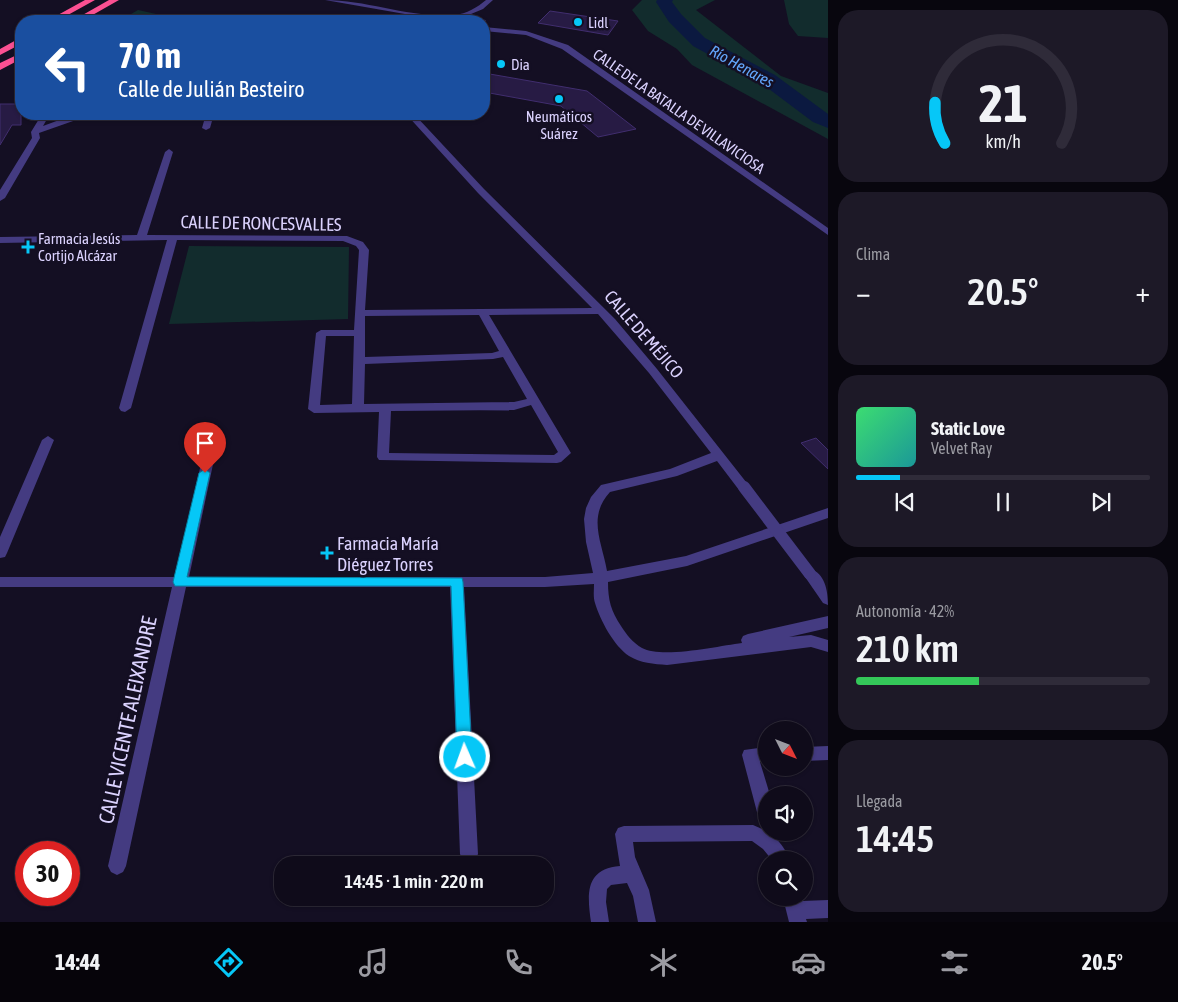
<!DOCTYPE html>
<html lang="es">
<meta charset="utf-8">
<style>
:root{--surface:#0f0b1a;--page:#1d1927;--text:#f1f3f6;--muted:#9b9ba2;--line:#2f2b39;--accent:#06c7f7}
body{margin:0;font-family:"Asap Condensed",sans-serif;background:var(--page);color:var(--text);height:100vh;display:flex;flex-direction:column;font-size:19px;white-space:nowrap}
*{box-sizing:border-box;margin:0}
p{font-size:16px;color:var(--muted)}
.icon{flex:none;width:28px;height:28px;fill:none;stroke:currentColor;stroke-width:2;stroke-linecap:round;stroke-linejoin:round}
.map{position:relative;flex:1;overflow:hidden}
.sheet{display:flex;flex-direction:column;gap:10px;padding:10px;background:#08060e;width:350px}
.sheet>*{flex:none}
.guide{position:absolute;left:15px;top:15px;width:475px;height:105px;border-radius:20px;box-shadow:0 1px 4px #0004,0 0 0 1px var(--line);background:#1a4fa0;color:#fff;overflow:hidden}
.needle{width:32px;rotate:132deg}
.tools{position:absolute;left:758px;top:721px;display:grid;gap:10px}
.tools a{display:grid;place-items:center;width:55px;height:55px;border-radius:50%;background:var(--surface);box-shadow:0 1px 4px #0004,0 0 0 1px var(--line);font-size:25px}
.speed{position:absolute;left:15px;top:841px;display:flex;gap:10px;font-size:25px;font-weight:700;text-align:center}
.speed>*{display:grid;place-content:center;width:65px;height:65px;border-radius:50%;background:var(--surface);box-shadow:0 1px 4px #0004,0 0 0 1px var(--line);line-height:1}
.speed .limit{border:8px solid #d22;background:#fff;color:#111}
.pin{position:absolute;display:grid;place-items:center;width:42px;height:42px;color:#fff;margin:-51px -21px;border-radius:50% 50% 50% 0;rotate:-45deg;box-shadow:0 0 5px #0007}
.pin .icon{rotate:45deg}
.me{position:absolute;width:55px;margin:-28px;rotate:358deg;stroke-linejoin:round;filter:drop-shadow(0 0 4px #0008)}
.turn{display:flex;align-items:center;gap:18px;height:105px;padding:0 20px;font-size:22px}
.turn .icon{width:65px;height:65px;stroke-width:2.5}
.turn b{display:block;font-size:35px;line-height:42px}
.big{font-size:38px;font-weight:600;line-height:1.1}
.sheet .widget{flex:1;display:flex;flex-direction:column;justify-content:center;gap:8px;min-width:0;padding:0 18px;border-radius:20px;background:var(--page)}
.sheet .dial{align-items:center;gap:0}
.dial svg{height:130px;overflow:visible;fill:none;stroke:var(--line);stroke-width:7;stroke-linecap:round;text-anchor:middle}
.dial text{fill:var(--text);stroke:none}
.song{display:flex;align-items:center;gap:15px}
.cover{width:60px;height:60px;border-radius:8px;background:linear-gradient(135deg,hsl(140 70% 55%),hsl(180 70% 35%))}
.played{height:5px;border-radius:2px;background:linear-gradient(90deg,var(--accent) 15%,var(--line) 15%)}
.keys{display:flex;justify-content:space-around;direction:ltr}
.heat{display:flex;justify-content:space-between;align-items:center;font-size:28px;direction:ltr}
.charge{height:8px;border-radius:4px;background:linear-gradient(90deg,#34c759 42%,var(--line) 0)}
.trip{position:absolute;left:274px;top:856px;width:280px;height:50px;border-radius:20px;background:var(--surface);box-shadow:0 1px 4px #0004,0 0 0 1px var(--line);font-weight:600;line-height:50px;text-align:center}
.tab-bar{display:flex;height:80px;justify-content:space-around;align-items:center;background:#06040a;color:var(--muted)}
.tab-bar .icon{width:35px;height:35px}
.tab-bar .on{color:var(--accent)}
.tab-bar b{font-size:22px;color:var(--text)}
main{display:flex;flex:1;min-height:0}
.map>svg:first-child{display:block}
</style>
<main>
<div class="map">
<svg width="828" height="922" viewBox="0 0 828 922">
<rect width="100%" height="100%" fill="#140f23"/>
<path fill="#122c2d" d="M 642,0 L 715,0 L 696,10 L 781,76 L 828,93 L 828,139 L 692,65 L 677,49 L 648,31 L 632,10 Z
M 784,0 L 828,0 L 828,38 L 798,36 L 789,24 Z
M 138,10 L 188,21 L 119,21 Z
M 189,246 L 349,247 L 348,319 L 169,324 Z"/>
<g fill="none" stroke-linecap="round" stroke-linejoin="round">
<path fill="#0b1940" fill-rule="evenodd" d="M 657,0 L 673,0 L 672,2 L 681,14 L 705,38 L 775,75 L 828,114 L 828,128 L 813,122 L 761,83 L 693,46 L 669,22 L 656,2 Z"/>
</g>
<path fill="#271b44" stroke="#412e6f" d="M 550,11 L 618,21 L 608,35 L 538,23 Z
M 484,73 L 587,91 L 636,129 L 598,137 L 561,106 L 484,92 Z
M 0,104 L 21,104 L 21,125 L 12,125 L 0,145 Z
M 816,438 L 828,450 L 828,469 L 801,443 Z"/>
<g fill="none" stroke-linecap="round" stroke-linejoin="round">
<path fill="#443b81" fill-rule="evenodd" d="M 325,0 C 368,0 413,19 455,15 C 466,14 478,7 486,0 L 493,0 L 483,9 L 471,14 L 485,20 L 486,21 L 484,23 L 484,21 L 466,18 L 449,21 L 446,18 L 422,17 Z
M 484,27 L 526,31 L 568,45 L 828,228 L 828,235 L 562,49 L 526,35 L 484,31 Z
M 42,114 L 50,114 L 43,126 L 70,116 L 71,114 L 79,114 L 76,120 L 39,133 L 40,138 L 5,198 L 0,201 L 0,190 L 32,138 L 31,132 Z
M 206,114 L 214,114 L 210,128 L 206,130 L 202,128 Z
M 406,114 L 414,114 L 484,189 L 615,319 L 657,369 L 750,487 L 749,490 L 739,490 L 717,461 L 677,476 L 610,492 C 587,517 602,542 607,571 L 686,556 L 828,508 L 828,518 L 687,566 L 608,582 C 608,600 611,611 621,626 C 626,634 633,643 642,648 C 662,659 718,646 742,643 L 741,640 L 743,636 L 748,634 L 828,616 L 828,628 L 789,637 L 811,635 L 828,640 L 828,652 L 811,647 L 667,665 C 654,664 640,663 629,656 C 614,646 600,620 595,603 C 593,597 594,590 594,584 L 545,587 L 464,587 L 478,854 L 475,860 L 469,862 L 463,860 L 460,854 L 450,587 L 186,587 L 126,866 L 123,872 L 117,875 L 111,872 L 108,866 L 172,587 L 0,587 L 0,577 L 175,577 L 203,455 L 209,451 L 215,455 L 189,577 L 545,577 L 593,573 L 586,542 L 584,519 L 586,508 L 591,497 L 601,485 L 670,469 L 711,453 L 649,373 L 598,314 L 489,315 L 571,453 L 561,462 L 557,463 L 379,460 L 377,457 L 379,412 L 314,413 L 308,409 L 316,333 L 321,330 L 354,330 L 359,250 L 356,246 L 343,241 L 177,240 L 131,408 L 125,412 L 121,411 L 119,408 L 167,240 L 0,243 L 0,237 L 137,235 L 165,152 L 169,149 L 173,152 L 147,235 L 347,236 L 363,242 L 369,250 L 365,310 L 592,308 L 478,193 ZM 479,315 L 499,351 L 492,353 L 365,357 L 365,316 ZM 326,336 L 354,336 L 352,404 L 320,405 ZM 503,357 L 527,399 L 514,402 L 364,404 L 365,364 L 493,359 ZM 531,405 L 558,452 L 554,455 L 389,453 L 391,411 L 514,410 Z
M 48,436 L 54,440 L 7,553 L 5,557 L 0,558 L 0,537 L 42,440 Z
M 810,569 C 825,573 828,591 828,605 L 823,603 L 803,574 L 805,570 Z
M 828,746 L 828,760 L 804,761 L 804,747 Z
M 766,747 L 766,761 L 760,762 L 770,795 L 766,795 L 766,820 L 760,818 L 757,812 L 742,755 L 744,750 Z
M 753,825 C 771,832 782,841 790,860 L 772,860 L 763,849 L 752,841 L 633,842 L 635,857 L 649,890 L 656,922 L 638,922 L 633,896 L 627,883 L 611,885 L 607,889 L 606,902 L 609,922 L 591,922 C 587,894 585,869 620,866 L 615,834 L 618,828 L 624,826 Z
M 783,898 L 801,898 L 802,901 L 828,900 L 828,918 L 806,919 L 807,922 L 789,922 Z"/>
<path fill="#fb5092" fill-rule="evenodd" d="M 85,0 L 95,0 L 57,21 L 47,21 Z
M 109,0 L 119,0 L 82,21 L 72,21 Z
M 18,39 L 21,39 L 21,44 L 0,55 L 0,49 Z
M 21,53 L 21,59 L 0,70 L 0,63 Z"/>
<path stroke="#443b81" stroke-width="12" d="M 744,487 L 810,574"/>
</g>
<path fill="#06c7f7" stroke="#0481a1" d="M 205,469 L 210,473 L 187,577 L 462,578 L 463,582 L 472,757 L 470,761 L 465,763 L 459,761 L 457,757 L 451,586 L 175,586 L 173,582 L 199,473 Z"/>
<g fill="#06c7f7" stroke="#140f23" stroke-width="2">
<circle cx="578" cy="22" r="5"/>
<circle cx="501" cy="64" r="5"/>
<circle cx="559" cy="99" r="5"/>
<path d="M25.5 239.5h5v5h5v5h-5v5h-5v-5h-5v-5h5z"/>
<path d="M324.5 545.5h5v5h5v5h-5v5h-5v-5h-5v-5h5z"/>
</g>
<g text-anchor="middle" dominant-baseline="central" stroke-width="5" stroke-linejoin="round" paint-order="stroke">
<g font-size="15" fill="#dbd2fe" stroke="#140f23" text-anchor="start">
<text x="588" y="22">Lidl</text>
<text x="511" y="64">Dia</text>
<text x="559" y="116" text-anchor="middle">Neumáticos<tspan x="559" dy="17">Suárez</tspan></text>
<text x="38" y="238">Farmacia Jesús<tspan x="38" dy="17">Cortijo Alcázar</tspan></text>
</g>
<g font-size="15" fill="#dbd2fe" stroke="#140f23">
<text transform="translate(679 111) rotate(35)">CALLE DE LA BATALLA DE VILLAVICIOSA</text>
</g>
<g font-size="16" font-style="italic" fill="#63a6fb" stroke="#140f23">
<text transform="translate(742 66) rotate(29)">Río Henares</text>
</g>
<g font-size="18" fill="#dbd2fe" stroke="#140f23">
<text transform="translate(261 223) rotate(1)">CALLE DE RONCESVALLES</text>
<text transform="translate(644 334) rotate(49)">CALLE DE MÉJICO</text>
</g>
<g font-size="18" fill="#dbd2fe" stroke="#140f23" text-anchor="start">
<text x="337" y="543">Farmacia María<tspan x="337" dy="21">Diéguez Torres</tspan></text>
</g>
<g font-size="21" fill="#dbd2fe" stroke="#140f23">
<text transform="translate(127 720) rotate(-78)">CALLE VICENTE ALEIXANDRE</text>
</g>
</g>
</svg>
<div class="tools">
<a><svg class="needle" viewBox="-14 -14 28 28"><path d="M0-13l5 13h-10z" fill="#e53935"/><path d="M0 13l5-13h-10z" fill="#9b9ba2"/></svg></a>
<a><svg class="icon" aria-label="sound" viewBox="0 0 24 24"><path d="M4 9h4l5-4v14l-5-4H4zM17 9q2 3 0 6"/></svg></a>
<a><svg class="icon" aria-label="search" viewBox="0 0 24 24"><circle cx="10" cy="10" r="6"/><path d="M15 15l6 6"/></svg></a>
</div>
<div class="speed"><div class="limit">30</div></div>
<div class="pin" style="left:205px;top:473px;background:#d93025"><svg class="icon" aria-label="arrive" viewBox="0 0 24 24"><path d="M6 21V4h12l-3 4 3 4H6"/></svg></div>
<svg class="me" style="left:465px;top:757px" viewBox="-20 -20 40 40"><circle r="17" fill="#06c7f7" stroke="#fff" stroke-width="3"/><path d="M0-11L8 9 0 5-8 9z" fill="#fff"/></svg>
<div class="trip">14:45 · 1 min · 220 m</div>
<div class="guide">
<div class="turn"><svg class="icon" aria-label="left" viewBox="0 0 24 24"><path d="M17 20v-9H6M10 6l-5 5 5 5"/></svg><div><b>70 m</b>Calle de Julián Besteiro</div></div>
</div>
</div>
<section class="sheet">
<div class="widget dial"><svg viewBox="0 0 100 80">
<path d="M14 69A42 42 0 1 1 86 69"/>
<path d="M14 69A42 42 0 0 1 8 44" stroke="#06c7f7"/>
<text x="50" y="56" font-size="32" font-weight="700">21</text>
<text x="50" y="72" font-size="11">km/h</text>
</svg></div>
<div class="widget"><p>Clima</p>
<div class="heat"><a>−</a><b class="big">20.5°</b><a>+</a></div>
</div>
<div class="widget">
<div class="song"><i class="cover"></i><div><b>Static Love</b><p>Velvet Ray</p></div></div>
<div class="played"></div>
<div class="keys"><svg class="icon" aria-label="previous" viewBox="0 0 24 24"><path d="M18 5L8 12l10 7zM5 5v14"/></svg><svg class="icon" aria-label="pause" viewBox="0 0 24 24"><path d="M8 5v14M16 5v14"/></svg><svg class="icon" aria-label="next" viewBox="0 0 24 24"><path d="M6 5l10 7-10 7zM19 5v14"/></svg></div>
</div>
<div class="widget"><p>Autonomía · 42%</p><b class="big">210 km</b><div class="charge"></div></div>
<div class="widget"><p>Llegada</p><b class="big">14:45</b></div>
</section>
</main>
<nav class="tab-bar">
<b>14:44</b>
<svg class="icon on" aria-label="directions" viewBox="0 0 24 24"><path d="M12 3l9 9-9 9-9-9zM9 14v-3h6M13 9l2 2-2 2"/></svg>
<svg class="icon" aria-label="music" viewBox="0 0 24 24"><path d="M9 18V5l10-2v13"/><circle cx="6" cy="18" r="3"/><circle cx="16" cy="16" r="3"/></svg>
<svg class="icon" aria-label="phone" viewBox="0 0 24 24"><path d="M5 4h4l2 5-3 2q2 4 5 5l2-3 5 2v4C11 20 4 13 5 4z"/></svg>
<svg class="icon" aria-label="climate" viewBox="0 0 24 24"><path d="M12 3v18M4 7l16 10M4 17L20 7"/></svg>
<svg class="icon" aria-label="car" viewBox="0 0 24 24"><path d="M5 17H2v-5l4-1 3-4h7l3 4 3 1v5h-3M9 17h6M6 11h13"/><circle cx="7" cy="17" r="2"/><circle cx="17" cy="17" r="2"/></svg>
<svg class="icon" aria-label="filters" viewBox="0 0 24 24"><path d="M4 7h16M4 17h16"/><circle cx="9" cy="7" r="2"/><circle cx="15" cy="17" r="2"/></svg>
<b>20.5°</b>
</nav>
